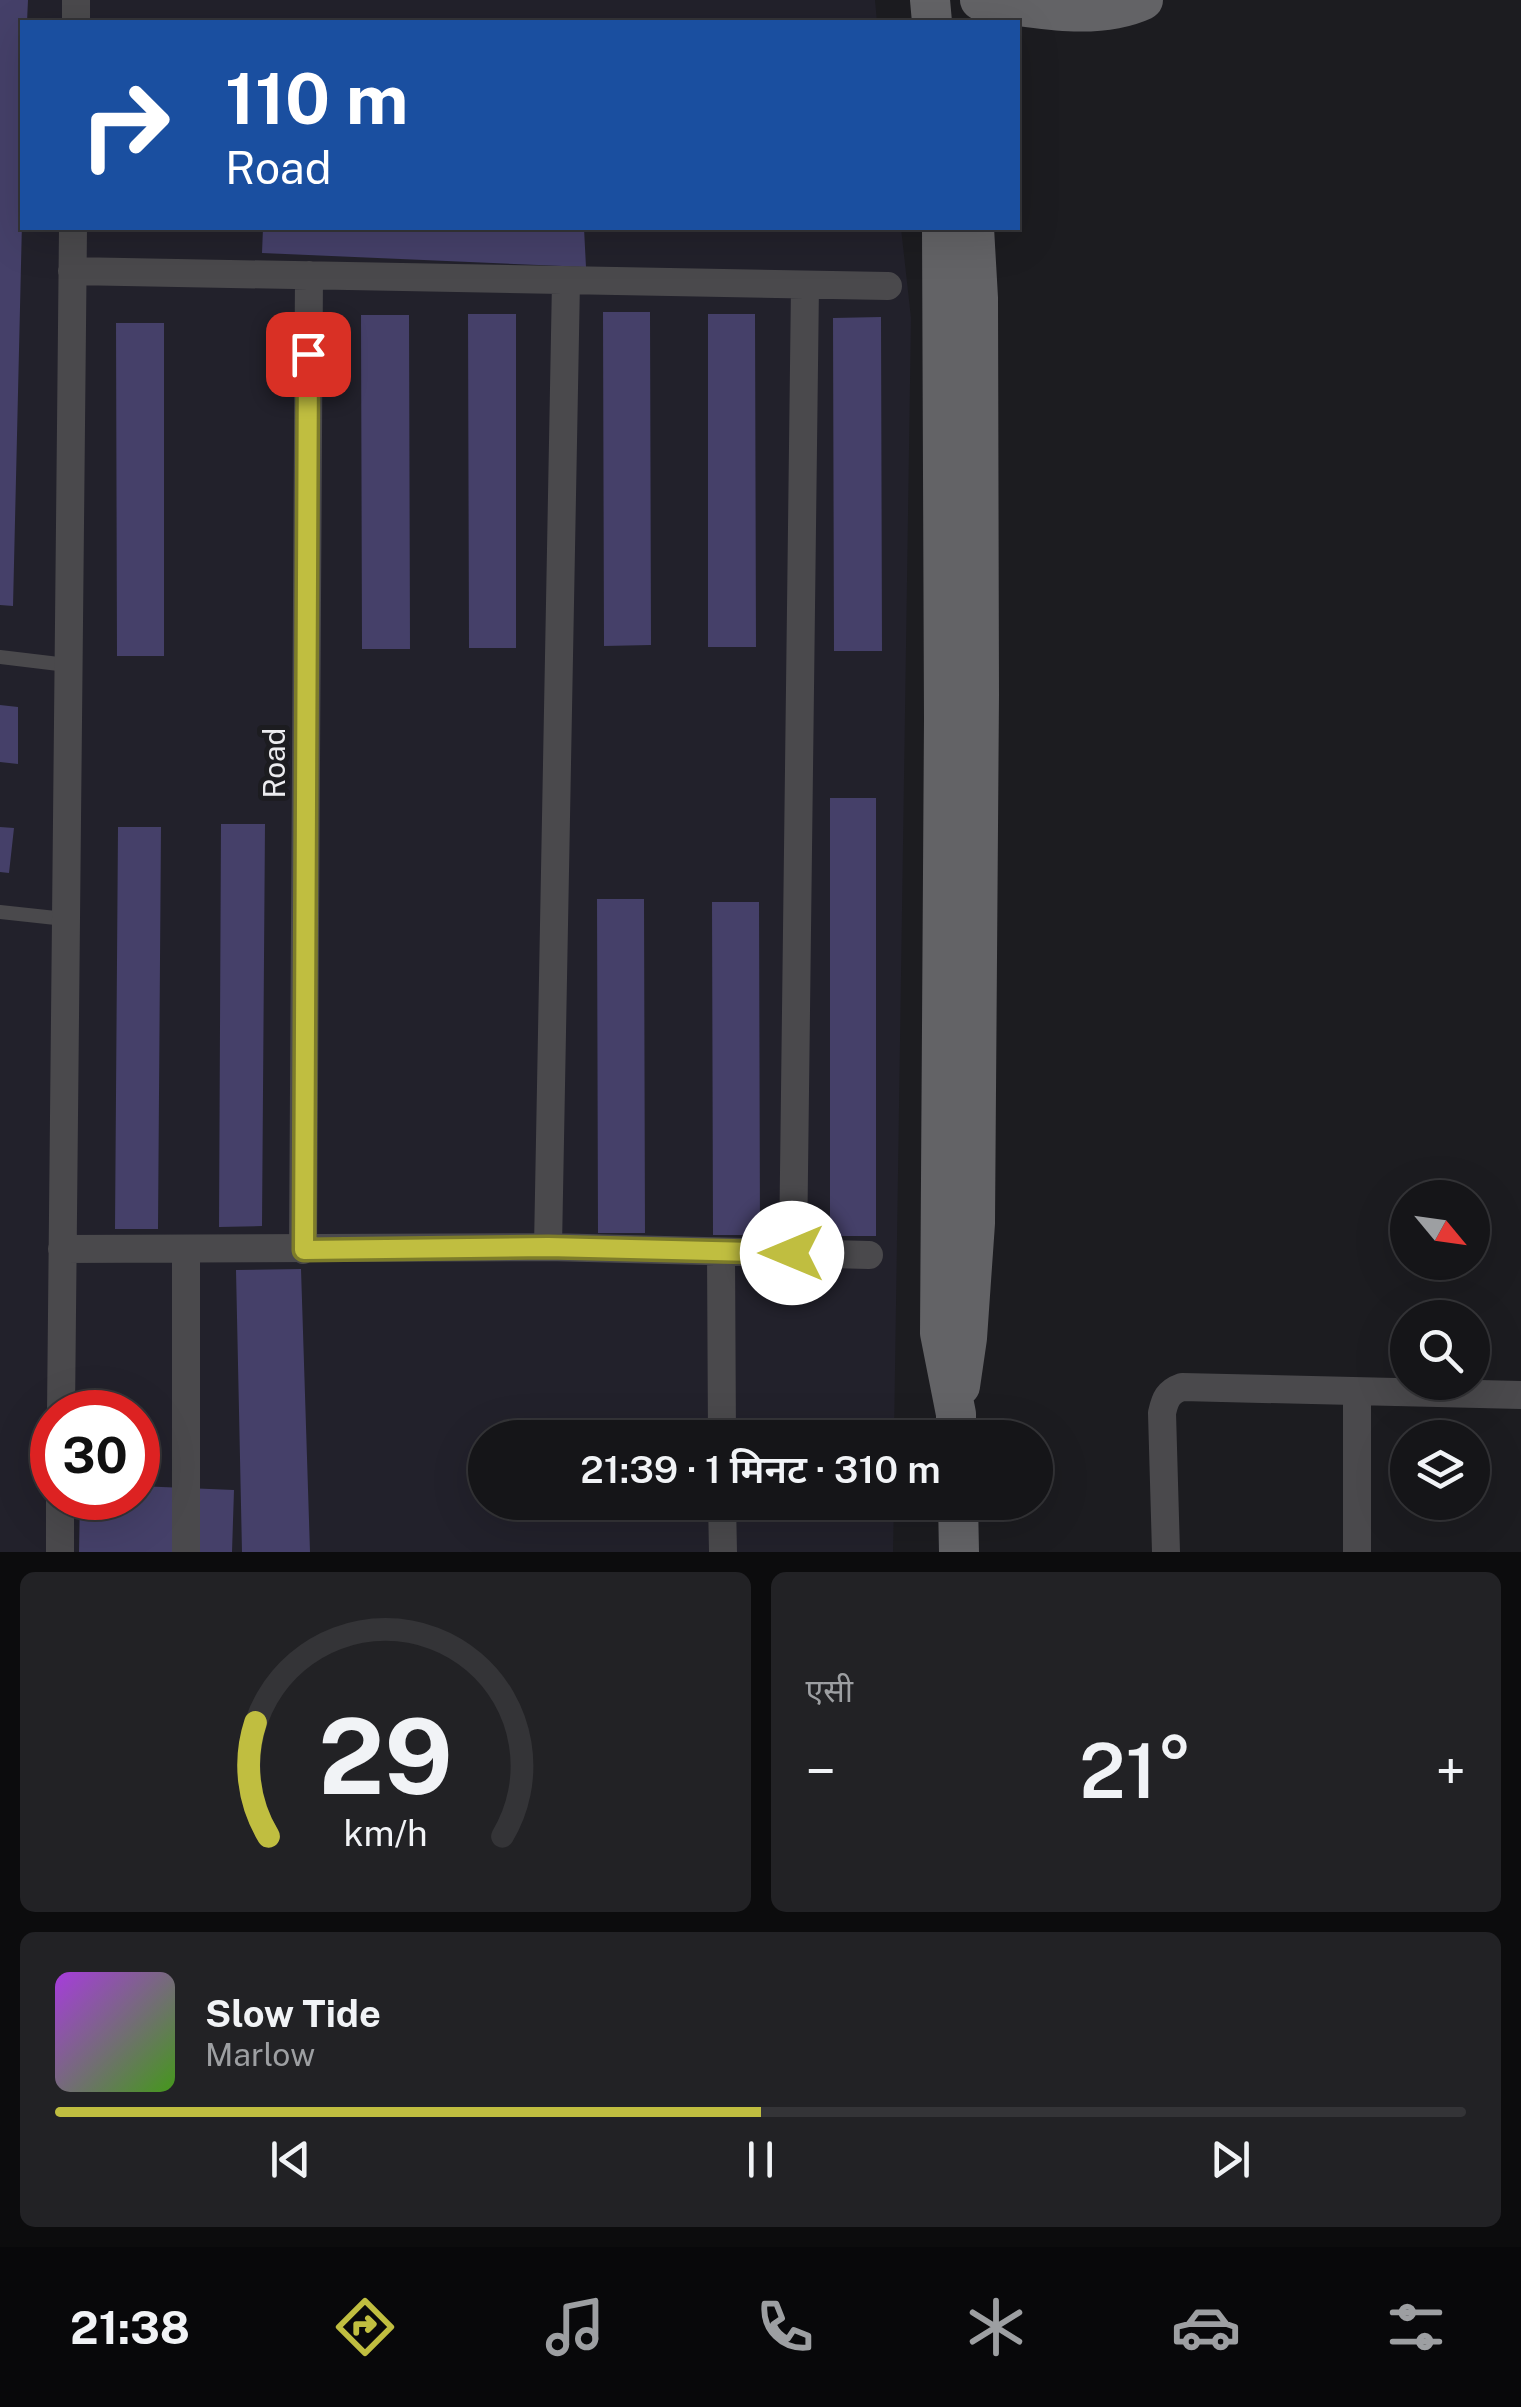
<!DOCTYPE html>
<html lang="hi">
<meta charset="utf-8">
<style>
:root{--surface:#151518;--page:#222225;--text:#f1f3f6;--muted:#9d9fa2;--line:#343437;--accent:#c0be40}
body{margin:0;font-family:"Public Sans","Noto Sans Devanagari",sans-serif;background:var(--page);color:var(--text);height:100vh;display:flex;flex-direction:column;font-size:38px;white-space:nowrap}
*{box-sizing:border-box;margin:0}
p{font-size:32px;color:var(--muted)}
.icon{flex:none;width:55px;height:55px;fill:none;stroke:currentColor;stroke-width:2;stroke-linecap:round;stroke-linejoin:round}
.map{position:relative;height:1552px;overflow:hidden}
.drawer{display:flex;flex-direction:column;gap:20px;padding:20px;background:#0c0c0d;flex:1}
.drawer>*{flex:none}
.hud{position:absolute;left:20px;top:20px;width:1000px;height:210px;border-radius:0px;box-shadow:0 10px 40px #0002,0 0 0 2px var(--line);background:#1a4fa0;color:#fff;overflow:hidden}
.needle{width:65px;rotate:119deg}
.tools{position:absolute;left:1390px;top:1180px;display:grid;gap:20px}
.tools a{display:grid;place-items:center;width:100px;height:100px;border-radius:50%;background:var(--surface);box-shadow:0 10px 40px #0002,0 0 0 2px var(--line);font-size:50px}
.speed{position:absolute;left:30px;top:1390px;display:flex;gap:20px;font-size:50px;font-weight:700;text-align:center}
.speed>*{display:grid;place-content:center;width:130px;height:130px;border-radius:50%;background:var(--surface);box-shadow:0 10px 40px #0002,0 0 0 2px var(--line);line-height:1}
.speed .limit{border:15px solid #d22;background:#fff;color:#111}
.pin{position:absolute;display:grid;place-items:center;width:85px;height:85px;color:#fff;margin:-42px;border-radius:20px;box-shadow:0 5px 15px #0006}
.me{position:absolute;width:110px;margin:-55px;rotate:270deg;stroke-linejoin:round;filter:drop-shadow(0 0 8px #0008)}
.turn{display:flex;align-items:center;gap:35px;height:210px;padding:0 40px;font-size:45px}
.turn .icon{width:130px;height:130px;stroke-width:2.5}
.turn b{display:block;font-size:70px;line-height:85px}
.big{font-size:75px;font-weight:600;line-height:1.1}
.drawer .card{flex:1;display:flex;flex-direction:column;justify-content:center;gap:15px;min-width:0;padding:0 35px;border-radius:15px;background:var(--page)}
.drawer .dial{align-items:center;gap:0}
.dial svg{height:260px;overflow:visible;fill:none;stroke:var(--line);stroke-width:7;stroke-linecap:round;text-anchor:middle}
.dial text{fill:var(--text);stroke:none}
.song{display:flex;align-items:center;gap:30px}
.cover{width:120px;height:120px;border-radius:15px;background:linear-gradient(135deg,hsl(280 70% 55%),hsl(100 70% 35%))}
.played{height:10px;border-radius:5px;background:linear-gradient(90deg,var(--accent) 50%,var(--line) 50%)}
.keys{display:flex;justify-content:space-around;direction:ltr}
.heat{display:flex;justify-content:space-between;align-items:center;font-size:55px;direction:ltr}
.drawer .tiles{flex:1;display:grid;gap:20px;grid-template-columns:1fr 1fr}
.card:last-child{grid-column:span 2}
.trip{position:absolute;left:468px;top:1420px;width:585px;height:100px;border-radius:50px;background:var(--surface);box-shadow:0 10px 40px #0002,0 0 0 2px var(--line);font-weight:600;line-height:100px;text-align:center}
.tabs{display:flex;height:160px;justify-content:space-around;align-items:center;background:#08080a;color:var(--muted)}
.tabs .icon{width:70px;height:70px}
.tabs .selected{color:var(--accent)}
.tabs b{font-size:45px;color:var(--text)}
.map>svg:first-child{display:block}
</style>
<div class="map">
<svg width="1521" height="1552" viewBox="0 0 1521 1552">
<rect width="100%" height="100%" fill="#1c1c20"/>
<path fill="#22212b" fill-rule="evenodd" d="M 0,0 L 875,0 L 877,22 L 22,22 L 22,228 L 901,228 L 911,318 L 894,1437 L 485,1438 L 485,1502 L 894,1503 L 893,1552 L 0,1552 ZM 52,1412 L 138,1412 L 138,1498 L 52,1498 Z"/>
<path fill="#454069" d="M 0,0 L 28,0 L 27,22 L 22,22 L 22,222 L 13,606 L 0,605 Z
M 263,228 L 584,228 L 586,267 L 262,253 Z
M 603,312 L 650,312 L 651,645 L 604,646 Z
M 468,314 L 516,314 L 516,648 L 469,648 Z
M 708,314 L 755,314 L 756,647 L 708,647 Z
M 361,315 L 409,315 L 410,649 L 362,649 Z
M 881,317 L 882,651 L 834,651 L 833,318 Z
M 116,323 L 164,323 L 164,656 L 117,656 Z
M 0,705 L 18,707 L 18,764 L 0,762 Z
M 830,798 L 876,798 L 876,1236 L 830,1236 Z
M 221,824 L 265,824 L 262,1226 L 219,1227 Z
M 0,827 L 14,828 L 9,873 L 0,872 Z
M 118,827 L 161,827 L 158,1229 L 115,1229 Z
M 597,899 L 644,899 L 645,1233 L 598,1233 Z
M 712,902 L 759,902 L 760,1235 L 713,1235 Z
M 301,1269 L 310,1552 L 242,1552 L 236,1270 Z
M 138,1486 L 234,1490 L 232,1552 L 79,1552 L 80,1498 L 138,1498 Z"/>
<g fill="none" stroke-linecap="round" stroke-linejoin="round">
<path stroke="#4a494c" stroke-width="14" d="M 0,657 L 67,665
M 0,912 L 65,919"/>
<path stroke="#4a494c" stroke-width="28" d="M 76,22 L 76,0
M 72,271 L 888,286
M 548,1247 L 566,281
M 62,1249 L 548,1247 L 869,1255
M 303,1250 L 309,275
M 721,1253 L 722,1438
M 793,1253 L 805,285
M 1357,1392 L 1357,1552
M 61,1412 L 73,228
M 722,1502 L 723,1552
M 60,1552 L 60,1498
M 186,1552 L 186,1249
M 1166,1552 L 1162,1413 C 1165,1399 1168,1392 1182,1387 L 1521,1395"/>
<path stroke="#636366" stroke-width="40" d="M 930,0 L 932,22
M 980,0 C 1030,7 1095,22 1143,0
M 942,228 L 944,719 L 940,1333 L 956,1414 L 956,1438
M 960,1386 L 967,1338 L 975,1223 L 979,695 L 978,298 L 974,228
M 958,1502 L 959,1552"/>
</g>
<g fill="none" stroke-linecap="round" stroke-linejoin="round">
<defs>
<path id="route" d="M 308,354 L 304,1250 L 548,1247 L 792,1253"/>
</defs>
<use href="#route" stroke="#7d7c2a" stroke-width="25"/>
<use href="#route" stroke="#c0be40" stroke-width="18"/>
</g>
<g text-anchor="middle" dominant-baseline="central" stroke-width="10" stroke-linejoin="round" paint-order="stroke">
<g font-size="30" fill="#ececef" stroke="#1c1c20">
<text transform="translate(274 763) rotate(-90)">Road</text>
</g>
</g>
</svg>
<div class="tools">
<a><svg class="needle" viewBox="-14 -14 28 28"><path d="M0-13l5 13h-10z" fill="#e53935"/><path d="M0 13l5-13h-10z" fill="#9d9fa2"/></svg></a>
<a><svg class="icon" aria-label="search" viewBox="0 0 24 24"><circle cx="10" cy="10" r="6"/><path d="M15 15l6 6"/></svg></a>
<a><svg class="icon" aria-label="layers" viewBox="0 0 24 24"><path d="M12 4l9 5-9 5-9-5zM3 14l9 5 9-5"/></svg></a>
</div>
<div class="speed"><div class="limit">30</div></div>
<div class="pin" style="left:308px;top:354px;background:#d93025"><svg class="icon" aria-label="arrive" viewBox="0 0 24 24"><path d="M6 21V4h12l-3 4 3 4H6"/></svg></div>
<svg class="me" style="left:792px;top:1253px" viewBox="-20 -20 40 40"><circle r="19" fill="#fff"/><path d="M0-13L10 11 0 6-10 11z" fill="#c0be40"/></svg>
<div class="trip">21:39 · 1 मिनट · 310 m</div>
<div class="hud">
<div class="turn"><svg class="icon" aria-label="right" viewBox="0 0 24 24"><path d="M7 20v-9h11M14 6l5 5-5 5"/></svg><div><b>110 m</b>Road</div></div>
</div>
</div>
<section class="drawer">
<div class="tiles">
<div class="card dial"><svg viewBox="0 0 100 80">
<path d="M14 69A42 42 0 1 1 86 69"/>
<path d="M14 69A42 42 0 0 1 10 34" stroke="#c0be40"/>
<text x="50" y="56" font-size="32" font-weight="700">29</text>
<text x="50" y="72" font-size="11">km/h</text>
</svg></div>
<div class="card"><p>एसी</p>
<div class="heat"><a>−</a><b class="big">21°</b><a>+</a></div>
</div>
<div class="card">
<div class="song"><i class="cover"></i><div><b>Slow Tide</b><p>Marlow</p></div></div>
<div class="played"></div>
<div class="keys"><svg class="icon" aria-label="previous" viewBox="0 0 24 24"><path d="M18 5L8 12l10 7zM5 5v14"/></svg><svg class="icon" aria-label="pause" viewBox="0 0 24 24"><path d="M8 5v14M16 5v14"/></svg><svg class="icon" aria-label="next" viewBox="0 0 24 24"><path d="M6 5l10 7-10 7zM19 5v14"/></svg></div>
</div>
</div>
</section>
<nav class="tabs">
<b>21:38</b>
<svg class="icon selected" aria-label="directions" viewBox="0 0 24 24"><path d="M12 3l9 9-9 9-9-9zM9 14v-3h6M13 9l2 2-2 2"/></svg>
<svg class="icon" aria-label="music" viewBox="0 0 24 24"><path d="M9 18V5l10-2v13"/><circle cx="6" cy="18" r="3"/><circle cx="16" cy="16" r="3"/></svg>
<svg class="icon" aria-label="phone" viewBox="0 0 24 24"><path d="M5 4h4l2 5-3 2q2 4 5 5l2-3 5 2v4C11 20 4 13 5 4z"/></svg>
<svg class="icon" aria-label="climate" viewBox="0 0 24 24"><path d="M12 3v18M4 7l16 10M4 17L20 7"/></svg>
<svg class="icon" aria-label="car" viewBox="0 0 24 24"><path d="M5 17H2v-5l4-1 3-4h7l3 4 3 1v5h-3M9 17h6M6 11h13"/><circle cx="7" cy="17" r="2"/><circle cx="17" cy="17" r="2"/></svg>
<svg class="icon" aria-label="filters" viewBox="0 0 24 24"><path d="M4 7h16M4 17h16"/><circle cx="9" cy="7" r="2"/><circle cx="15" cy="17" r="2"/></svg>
</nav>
